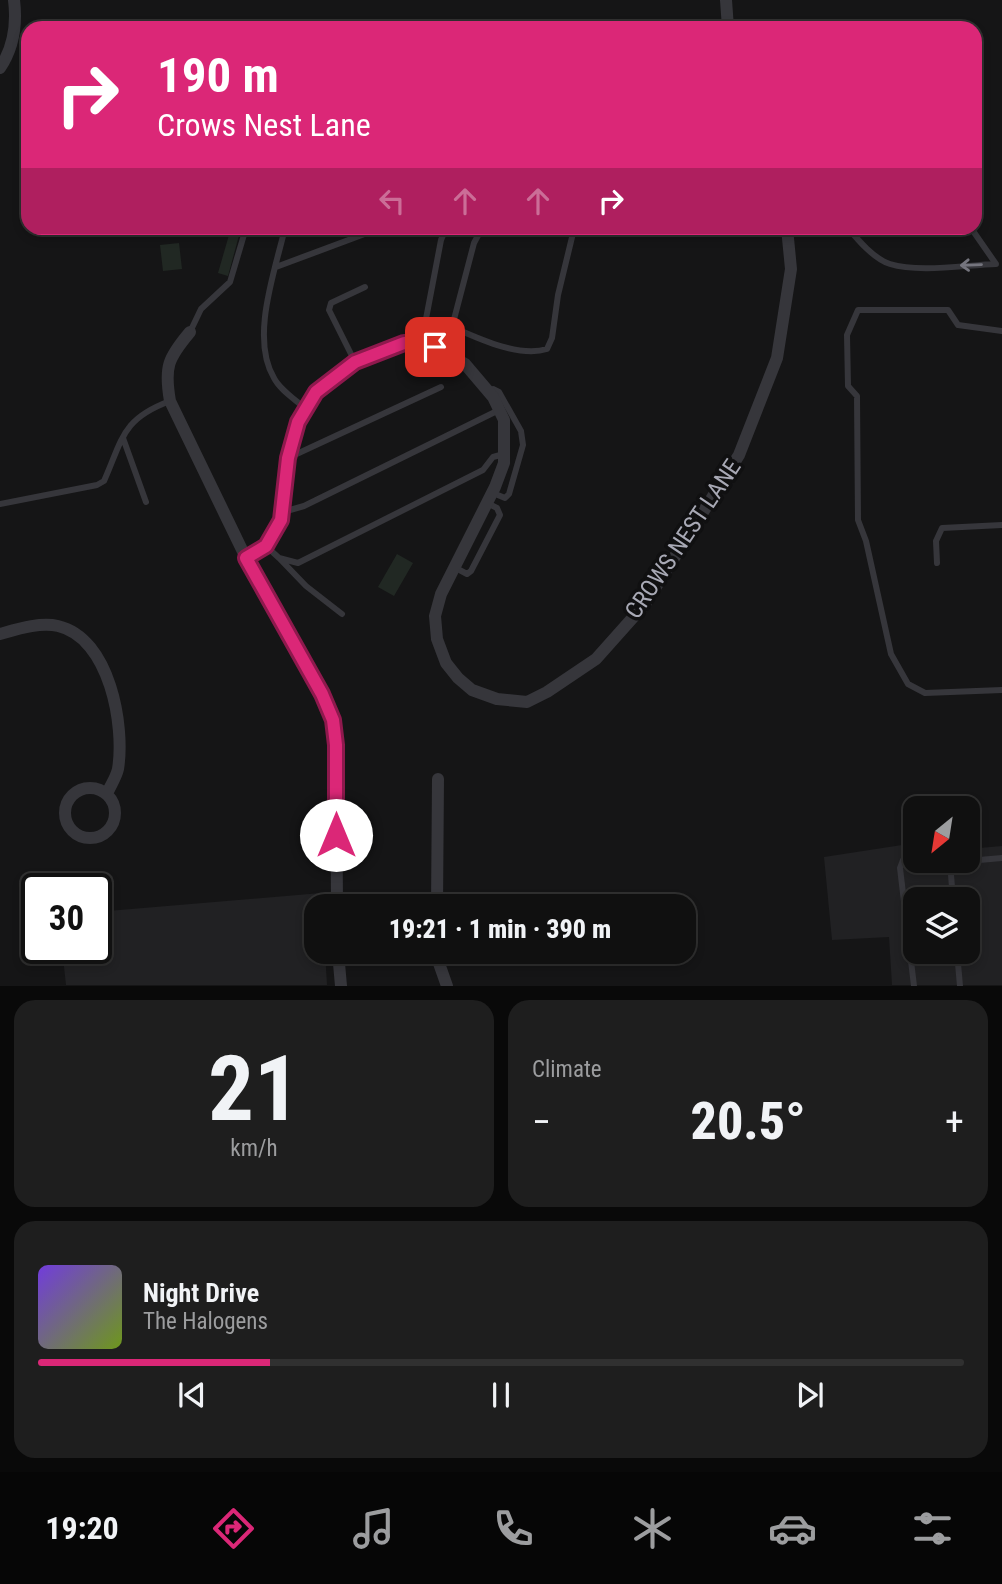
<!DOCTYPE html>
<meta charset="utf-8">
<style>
:root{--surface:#101010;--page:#1e1e1e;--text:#f1f3f6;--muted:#9c9d9f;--line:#303030;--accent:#db2777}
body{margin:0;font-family:"Roboto Condensed",sans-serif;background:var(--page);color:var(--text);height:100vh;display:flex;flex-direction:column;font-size:26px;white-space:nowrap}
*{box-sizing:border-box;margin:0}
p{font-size:23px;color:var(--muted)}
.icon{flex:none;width:38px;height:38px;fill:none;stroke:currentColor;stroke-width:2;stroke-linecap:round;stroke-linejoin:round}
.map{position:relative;height:986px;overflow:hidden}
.sheet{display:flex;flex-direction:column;gap:14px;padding:14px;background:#090909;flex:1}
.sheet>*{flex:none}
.hud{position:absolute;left:21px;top:21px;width:961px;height:214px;border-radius:21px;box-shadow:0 4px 10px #0003,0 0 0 2px var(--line);background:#db2777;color:#fff;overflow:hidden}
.needle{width:46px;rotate:210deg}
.buttons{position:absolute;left:903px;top:796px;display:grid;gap:14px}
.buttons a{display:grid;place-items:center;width:77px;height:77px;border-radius:14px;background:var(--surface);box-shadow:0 4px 10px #0003,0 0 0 2px var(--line);font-size:35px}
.speed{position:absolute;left:21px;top:873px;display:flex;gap:14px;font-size:35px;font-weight:700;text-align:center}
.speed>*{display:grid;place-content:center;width:91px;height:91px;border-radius:50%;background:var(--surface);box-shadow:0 4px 10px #0003,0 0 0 2px var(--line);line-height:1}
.speed .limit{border:4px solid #111;border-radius:10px;background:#fff;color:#111}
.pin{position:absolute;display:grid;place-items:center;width:60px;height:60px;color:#fff;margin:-30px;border-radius:14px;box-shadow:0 4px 10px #0006}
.me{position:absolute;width:77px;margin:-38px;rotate:0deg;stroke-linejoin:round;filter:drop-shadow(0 0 5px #0008)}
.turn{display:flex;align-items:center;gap:24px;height:147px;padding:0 21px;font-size:32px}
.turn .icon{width:91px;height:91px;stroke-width:2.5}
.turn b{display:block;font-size:49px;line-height:60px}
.lanes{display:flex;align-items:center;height:66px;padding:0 21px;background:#0003;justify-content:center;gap:35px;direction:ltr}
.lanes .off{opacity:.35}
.big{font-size:52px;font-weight:800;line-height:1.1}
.sheet .widget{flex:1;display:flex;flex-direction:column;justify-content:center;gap:10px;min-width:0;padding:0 24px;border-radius:21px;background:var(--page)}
.sheet .dial{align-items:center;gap:0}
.dial b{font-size:91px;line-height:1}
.song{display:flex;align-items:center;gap:21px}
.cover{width:84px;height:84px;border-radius:10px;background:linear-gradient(135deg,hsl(260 70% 55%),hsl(80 70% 35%))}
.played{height:7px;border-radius:4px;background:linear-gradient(90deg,var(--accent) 25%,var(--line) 25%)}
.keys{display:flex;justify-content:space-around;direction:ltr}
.heat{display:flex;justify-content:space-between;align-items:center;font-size:38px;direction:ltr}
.sheet .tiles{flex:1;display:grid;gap:14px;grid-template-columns:1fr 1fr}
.widget:last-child{grid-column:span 2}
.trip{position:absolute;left:304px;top:894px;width:392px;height:70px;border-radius:21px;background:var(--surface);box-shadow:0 4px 10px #0003,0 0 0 2px var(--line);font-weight:800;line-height:70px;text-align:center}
.dock{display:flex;height:112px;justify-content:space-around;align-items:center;background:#060606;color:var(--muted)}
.dock .icon{width:49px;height:49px}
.dock .on{color:var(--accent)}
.dock b{font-size:32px;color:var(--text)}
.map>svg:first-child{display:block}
</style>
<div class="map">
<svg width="1002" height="986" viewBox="0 0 1002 986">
<rect width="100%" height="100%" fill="#151516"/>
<path fill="#212123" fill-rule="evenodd" d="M 915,843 L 915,861 L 968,861 L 968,849 L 1002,846 L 1002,985 L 892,985 L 889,937 L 832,940 L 824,857 ZM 915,900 L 968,900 L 968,952 L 915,952 Z
M 321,893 L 322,906 L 317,906 L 317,952 L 325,952 L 327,985 L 66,985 L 62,949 L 96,948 L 96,912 Z"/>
<path fill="#212823" d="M 231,228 L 241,228 L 228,276 L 218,273 Z
M 179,243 L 182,269 L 163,271 L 160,245 Z
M 397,554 L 413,563 L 394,596 L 378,587 Z"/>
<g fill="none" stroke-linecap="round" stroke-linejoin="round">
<path stroke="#36363b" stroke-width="6" d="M 285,228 C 275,271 250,338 274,378 C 280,390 296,400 306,409
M 848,228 C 858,240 874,259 890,264 C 919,273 965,265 996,264 L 971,228
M 276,267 L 378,229
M 426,321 L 452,327 L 474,243 L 482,228
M 452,327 C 477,338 519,358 547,349 L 552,338 L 558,295 L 574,229
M 1002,331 L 958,325 L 948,310 L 858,310 L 847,335 L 848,386 L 857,396 L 858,520 L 866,541 L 891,654 L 908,684 L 925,693 L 1002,690
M 190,332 L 201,309 L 230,282 L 246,228
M 421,345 L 441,240 L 446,228
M 355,362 L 329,310 L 331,303 L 365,287
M 488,391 L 493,389 L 499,392 L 521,431 L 523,445 L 509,494 L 505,498 L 493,493
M 123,438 L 146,502
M 288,458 L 441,387
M 0,504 L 97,485 L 104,481 C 123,438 122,419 170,401
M 283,512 L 304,506 L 499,410
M 266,546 L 279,558 L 298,563 L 483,470 L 493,457 L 504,454
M 280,559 L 306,586 L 342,614
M 937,563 L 936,541 L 942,528 L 1002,525
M 454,567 L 467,574 L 471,571 L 500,515 L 497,508 L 487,503
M 949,861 L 965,861
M 968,861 L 1002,858
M 950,862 L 953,900
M 957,952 L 960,986
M 914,986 L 900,868 L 903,860 L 915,855"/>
<path stroke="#36363b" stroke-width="12" d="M 726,0 L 728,28
M 0,68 C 14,47 17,24 14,0
M 190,332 C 168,358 164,367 170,401 L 246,558 L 322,694 L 333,720 L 336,745 L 337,906
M 246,558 L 266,546 L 281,520 L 288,458 L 298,422 L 315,392 L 355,362 L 404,343 L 435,347 L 465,364 L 493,397 L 504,420 L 504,463 L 495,487 L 441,594 L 435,616 L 437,639 L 446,663 L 458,678 L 472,690 L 497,699 L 527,702 L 547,692 L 596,659 L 645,604 L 739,455 L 777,358 L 791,269 L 787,228
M 0,634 C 18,629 40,622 58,626 C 110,638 125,726 118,769 C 116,778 110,786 107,794
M65 813a25 25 0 1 1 50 0a25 25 0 1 1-50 0Z
M 437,906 L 438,779
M 338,952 L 341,986
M 435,952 L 447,986"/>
</g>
<defs><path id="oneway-shaft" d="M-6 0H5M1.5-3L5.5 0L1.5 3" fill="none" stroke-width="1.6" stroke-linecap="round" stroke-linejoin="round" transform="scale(1.75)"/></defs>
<use stroke="#75757e" href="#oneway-shaft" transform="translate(971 265) rotate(178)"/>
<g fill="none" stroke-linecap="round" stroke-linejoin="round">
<defs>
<path id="route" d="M 336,835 L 336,745 L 333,720 L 322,694 L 246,558 L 266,546 L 281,520 L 288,458 L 298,422 L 316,392 L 355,362 L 404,343 L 435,347"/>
</defs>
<use href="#route" stroke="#8e194d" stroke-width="18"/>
<use href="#route" stroke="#db2777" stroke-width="12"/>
</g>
<g text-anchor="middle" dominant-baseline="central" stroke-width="7" stroke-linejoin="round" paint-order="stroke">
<g font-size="24" fill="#a8a9b5" stroke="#101011">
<text transform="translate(683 539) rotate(-56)">CROWS NEST LANE</text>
</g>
</g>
</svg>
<div class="buttons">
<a><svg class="needle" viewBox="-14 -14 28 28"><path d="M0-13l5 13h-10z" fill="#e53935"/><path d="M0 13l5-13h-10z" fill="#9c9d9f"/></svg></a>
<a><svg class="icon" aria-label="layers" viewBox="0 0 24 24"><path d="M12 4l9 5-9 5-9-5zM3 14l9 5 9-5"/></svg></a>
</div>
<div class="speed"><div class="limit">30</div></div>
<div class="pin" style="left:435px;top:347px;background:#d93025"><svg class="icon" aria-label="arrive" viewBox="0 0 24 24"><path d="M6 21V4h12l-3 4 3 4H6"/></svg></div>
<svg class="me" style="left:336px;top:835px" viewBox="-20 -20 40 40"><circle r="19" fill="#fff"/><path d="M0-13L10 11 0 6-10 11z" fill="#db2777"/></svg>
<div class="trip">19:21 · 1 min · 390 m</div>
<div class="hud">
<div class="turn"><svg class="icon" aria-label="right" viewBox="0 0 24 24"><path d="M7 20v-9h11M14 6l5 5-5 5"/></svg><div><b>190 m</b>Crows Nest Lane</div></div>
<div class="lanes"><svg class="icon off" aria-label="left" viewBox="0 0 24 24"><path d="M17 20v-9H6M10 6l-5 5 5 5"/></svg><svg class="icon off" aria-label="ahead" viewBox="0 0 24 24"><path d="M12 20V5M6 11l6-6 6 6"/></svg><svg class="icon off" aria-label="ahead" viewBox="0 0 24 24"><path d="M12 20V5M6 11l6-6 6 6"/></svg><svg class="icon" aria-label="right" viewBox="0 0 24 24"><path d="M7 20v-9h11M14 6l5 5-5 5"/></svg></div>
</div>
</div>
<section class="sheet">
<div class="tiles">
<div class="widget dial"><b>21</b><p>km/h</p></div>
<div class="widget"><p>Climate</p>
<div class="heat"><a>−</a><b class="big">20.5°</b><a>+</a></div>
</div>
<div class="widget">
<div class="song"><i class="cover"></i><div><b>Night Drive</b><p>The Halogens</p></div></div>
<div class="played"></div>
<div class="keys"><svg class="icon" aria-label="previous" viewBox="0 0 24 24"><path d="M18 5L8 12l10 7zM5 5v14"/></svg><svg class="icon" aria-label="pause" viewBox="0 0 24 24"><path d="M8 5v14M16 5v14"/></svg><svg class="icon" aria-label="next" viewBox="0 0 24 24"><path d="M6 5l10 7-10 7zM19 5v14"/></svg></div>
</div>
</div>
</section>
<nav class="dock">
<b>19:20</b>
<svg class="icon on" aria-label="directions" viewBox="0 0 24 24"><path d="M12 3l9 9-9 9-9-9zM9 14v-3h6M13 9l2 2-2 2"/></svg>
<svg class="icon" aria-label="music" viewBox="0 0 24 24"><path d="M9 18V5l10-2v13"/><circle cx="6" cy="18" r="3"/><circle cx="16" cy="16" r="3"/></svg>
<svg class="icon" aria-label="phone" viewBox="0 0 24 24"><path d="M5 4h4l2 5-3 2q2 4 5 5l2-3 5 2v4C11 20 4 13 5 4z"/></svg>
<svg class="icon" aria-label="climate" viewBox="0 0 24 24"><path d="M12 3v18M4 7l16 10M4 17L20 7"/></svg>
<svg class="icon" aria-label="car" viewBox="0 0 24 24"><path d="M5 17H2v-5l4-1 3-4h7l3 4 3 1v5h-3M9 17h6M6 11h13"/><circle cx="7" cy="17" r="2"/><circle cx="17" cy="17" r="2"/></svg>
<svg class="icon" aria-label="filters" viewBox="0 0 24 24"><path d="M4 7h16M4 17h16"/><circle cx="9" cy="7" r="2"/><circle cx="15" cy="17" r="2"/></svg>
</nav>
